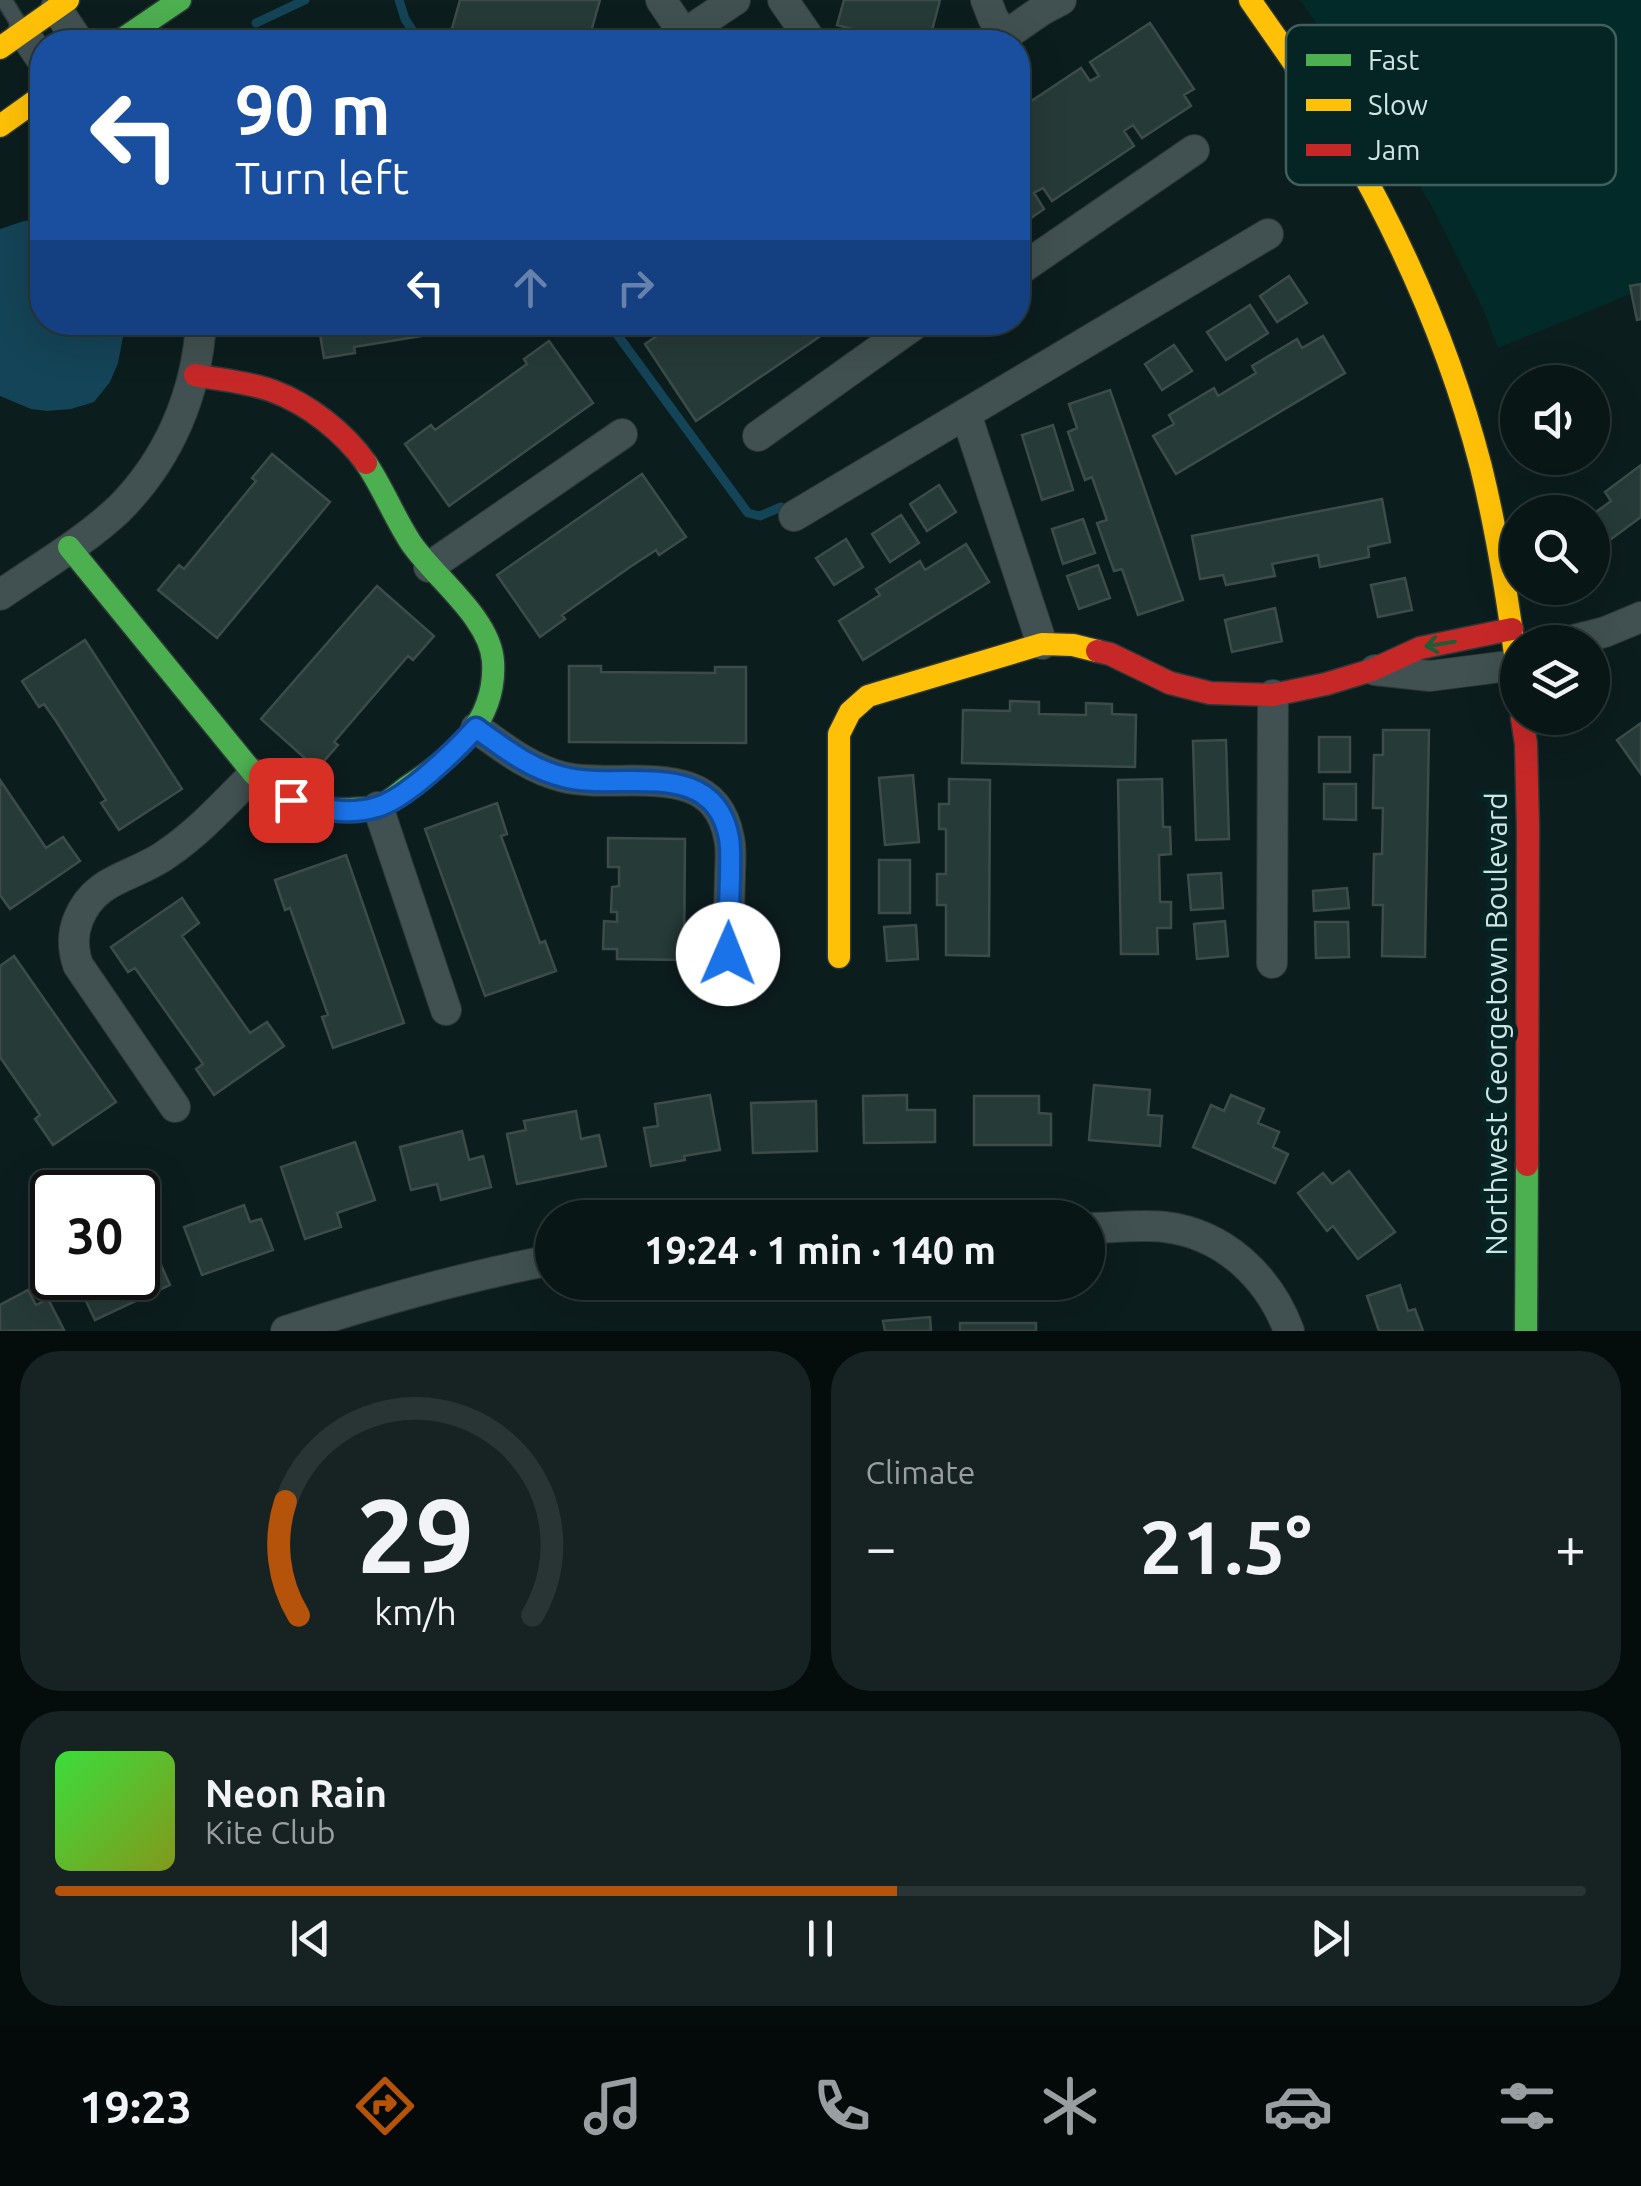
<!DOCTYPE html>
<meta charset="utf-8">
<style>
:root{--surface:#091616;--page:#172323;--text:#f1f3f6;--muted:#999fa1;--line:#293535;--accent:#b45309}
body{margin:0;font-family:Ubuntu,sans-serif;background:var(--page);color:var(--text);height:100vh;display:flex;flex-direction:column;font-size:38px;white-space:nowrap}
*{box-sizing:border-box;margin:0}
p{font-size:32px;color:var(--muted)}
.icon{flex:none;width:55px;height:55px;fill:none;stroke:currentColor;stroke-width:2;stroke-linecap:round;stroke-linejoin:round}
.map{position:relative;height:1331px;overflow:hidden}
.details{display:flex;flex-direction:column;gap:20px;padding:20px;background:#050c0c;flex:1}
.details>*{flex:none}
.banner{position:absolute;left:30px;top:30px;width:1000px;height:305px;border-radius:40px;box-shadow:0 10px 40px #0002,0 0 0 2px var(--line);background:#1a4fa0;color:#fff;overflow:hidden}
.controls{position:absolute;left:1500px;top:365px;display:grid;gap:20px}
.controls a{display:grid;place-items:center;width:110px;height:110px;border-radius:50%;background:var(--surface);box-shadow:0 10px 40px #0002,0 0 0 2px var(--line);font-size:50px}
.speed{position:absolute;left:30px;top:1170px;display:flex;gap:20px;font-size:50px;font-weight:700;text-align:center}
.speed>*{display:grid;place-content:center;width:130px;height:130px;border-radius:50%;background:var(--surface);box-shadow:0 10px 40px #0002,0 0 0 2px var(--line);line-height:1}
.speed .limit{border:5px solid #111;border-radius:15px;background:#fff;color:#111}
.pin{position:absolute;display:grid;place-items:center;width:85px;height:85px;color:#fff;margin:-42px;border-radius:20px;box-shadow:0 5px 15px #0006}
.me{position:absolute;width:110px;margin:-55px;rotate:1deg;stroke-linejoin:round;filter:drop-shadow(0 0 8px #0008)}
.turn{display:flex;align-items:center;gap:35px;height:210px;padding:0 40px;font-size:45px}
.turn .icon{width:130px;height:130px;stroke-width:2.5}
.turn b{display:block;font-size:70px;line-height:85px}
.lanes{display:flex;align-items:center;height:95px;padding:0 40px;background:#0003;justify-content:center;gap:50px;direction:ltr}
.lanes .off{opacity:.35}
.big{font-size:75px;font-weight:700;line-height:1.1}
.details .widget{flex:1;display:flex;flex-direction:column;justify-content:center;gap:15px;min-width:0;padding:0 35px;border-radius:40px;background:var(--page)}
.details .dial{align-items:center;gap:0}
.dial svg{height:260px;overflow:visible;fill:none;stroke:var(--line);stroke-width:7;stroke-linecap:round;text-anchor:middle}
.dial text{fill:var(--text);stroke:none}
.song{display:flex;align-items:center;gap:30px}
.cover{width:120px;height:120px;border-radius:15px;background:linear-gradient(135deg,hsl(120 70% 55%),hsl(70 70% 35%))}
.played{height:10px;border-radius:5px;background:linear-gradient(90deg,var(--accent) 55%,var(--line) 55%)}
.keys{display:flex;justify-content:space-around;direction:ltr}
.heat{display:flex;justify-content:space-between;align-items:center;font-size:55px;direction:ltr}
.details .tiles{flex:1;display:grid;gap:20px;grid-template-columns:1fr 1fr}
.widget:last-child{grid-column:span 2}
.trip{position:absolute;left:535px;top:1200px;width:570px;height:100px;border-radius:50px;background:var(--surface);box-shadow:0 10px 40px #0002,0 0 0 2px var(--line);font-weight:700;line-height:100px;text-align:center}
.dock{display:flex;height:160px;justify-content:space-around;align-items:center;background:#040909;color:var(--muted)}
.dock .icon{width:70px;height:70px}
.dock .active{color:var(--accent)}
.dock b{font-size:45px;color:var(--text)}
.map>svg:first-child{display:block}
</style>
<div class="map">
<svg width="1641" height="1331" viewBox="0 0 1641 1331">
<rect width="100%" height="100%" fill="#0c1d1d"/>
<path fill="#022a28" d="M 1300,0 L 1641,0 L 1641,290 L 1498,348 L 1483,309 L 1434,210 L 1364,93 Z"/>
<path fill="#144457" d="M 42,219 L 42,322 L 123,323 L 123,337 L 118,363 L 110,382 L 94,402 L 71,409 L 47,411 L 31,409 L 0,396 L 0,229 L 24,221 Z"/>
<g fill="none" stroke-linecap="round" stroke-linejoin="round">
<path stroke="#144457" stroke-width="9" d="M 399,0 L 405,19 L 420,42
M 256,23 L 305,0
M 608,322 L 748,513 L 760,516 L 781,507"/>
</g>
<path fill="#263a37" stroke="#3d4c49" stroke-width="2.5" d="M 460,0 L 600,0 L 588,42 L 489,42 L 451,32 Z
M 844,0 L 940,0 L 929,42 L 902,42 L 837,25 Z
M 1150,23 L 1194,89 L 1184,95 L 1191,106 L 1142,138 L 1133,125 L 1124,131 L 1134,146 L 1052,201 L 1043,188 L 1034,193 L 1044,209 L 1018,227 L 1018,110 L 1081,68 L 1090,81 L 1099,76 L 1090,62 Z
M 1289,276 L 1307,303 L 1277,322 L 1260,296 Z
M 1641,284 L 1641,319 L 1637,320 L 1630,286 Z
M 1250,305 L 1268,333 L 1226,360 L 1207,332 Z
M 318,322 L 498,322 L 499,330 L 467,335 L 466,329 L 446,332 L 354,347 L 355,353 L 324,358 Z
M 677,322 L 841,322 L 696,421 L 645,344 Z
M 1323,336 L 1345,373 L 1176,474 L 1153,436 L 1174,424 L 1169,415 L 1214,388 L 1218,396 L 1256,373 L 1252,366 L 1297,339 L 1302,348 Z
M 549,341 L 593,403 L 449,506 L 405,444 L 431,425 L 435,430 L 527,364 L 524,359 Z
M 1174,345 L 1192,371 L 1162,390 L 1145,364 Z
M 1110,390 L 1183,600 L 1138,615 L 1122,569 L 1114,571 L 1097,523 L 1107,520 L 1092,477 L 1085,480 L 1068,432 L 1077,428 L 1069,404 Z
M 1053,425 L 1073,490 L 1042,500 L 1022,435 Z
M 272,454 L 330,502 L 217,638 L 158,590 L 179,565 L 184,569 L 256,481 L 252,478 Z
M 1641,465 L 1641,517 L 1603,545 L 1592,530 L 1592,515 L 1611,501 L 1605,492 Z
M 642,474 L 686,537 L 659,555 L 656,550 L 630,567 L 562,615 L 565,619 L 540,637 L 497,575 Z
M 939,485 L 956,512 L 927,531 L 910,504 Z
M 1382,499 L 1390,542 L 1368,547 L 1369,557 L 1320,567 L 1318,555 L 1272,564 L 1275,576 L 1226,585 L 1223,575 L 1200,579 L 1192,536 Z
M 901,515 L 919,543 L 890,562 L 872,534 Z
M 1083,519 L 1095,553 L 1063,564 L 1052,529 Z
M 846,539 L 863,567 L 834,585 L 816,558 Z
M 966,544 L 989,582 L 863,660 L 839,621 L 880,595 L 876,589 L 920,561 L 925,570 Z
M 1098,565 L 1110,598 L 1079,609 L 1067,576 Z
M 1405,578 L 1412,610 L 1378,617 L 1371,585 Z
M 377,586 L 434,636 L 413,660 L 408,656 L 334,742 L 338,745 L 317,769 L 261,719 Z
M 1275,608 L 1282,641 L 1232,652 L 1225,620 Z
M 85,640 L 182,789 L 119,830 L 101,803 L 106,800 L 56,721 L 44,704 L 39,707 L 22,681 Z
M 569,666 L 601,666 L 601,672 L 715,673 L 715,667 L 746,667 L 746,743 L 569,742 Z
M 1010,701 L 1039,702 L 1039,714 L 1086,715 L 1086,703 L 1112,704 L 1112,714 L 1136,715 L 1135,767 L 962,763 L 963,710 L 1010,711 Z
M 1641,723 L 1641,774 L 1617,740 Z
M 1383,730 L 1429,730 L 1425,957 L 1382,956 L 1383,905 L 1373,905 L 1374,854 L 1382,854 L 1383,808 L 1373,808 L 1374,755 L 1383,755 Z
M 1319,737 L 1350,737 L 1350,772 L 1319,772 Z
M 1226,740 L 1229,839 L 1196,840 L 1193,741 Z
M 913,775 L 919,842 L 885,845 L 879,778 Z
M 949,779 L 990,780 L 989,956 L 946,955 L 946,905 L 937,905 L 937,874 L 946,874 L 946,829 L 939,829 L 939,804 L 949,804 Z
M 1162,779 L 1163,827 L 1170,827 L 1171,854 L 1159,855 L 1160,902 L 1171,902 L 1171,928 L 1157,928 L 1158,954 L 1121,954 L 1118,780 Z
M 0,780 L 46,848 L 63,837 L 80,861 L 10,909 L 0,895 Z
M 1324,784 L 1356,784 L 1356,820 L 1324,819 Z
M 497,803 L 507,834 L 501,836 L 540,943 L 545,941 L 556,971 L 485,996 L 425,829 Z
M 608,838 L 685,839 L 684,960 L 617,959 L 617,949 L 603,949 L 604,921 L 617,922 L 617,912 L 611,912 L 612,887 L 619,886 L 619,867 L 608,867 Z
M 346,855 L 404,1023 L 333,1048 L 322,1017 L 328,1015 L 290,908 L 285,910 L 275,880 Z
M 879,860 L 910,860 L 910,913 L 879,913 Z
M 1221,873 L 1223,908 L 1191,910 L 1188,875 Z
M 1347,888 L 1349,908 L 1314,911 L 1313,891 Z
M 182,898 L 199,923 L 182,936 L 250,1033 L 267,1022 L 284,1046 L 214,1095 L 196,1069 L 203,1064 L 135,968 L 128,972 L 111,947 Z
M 1225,921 L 1228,956 L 1197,959 L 1194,924 Z
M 1315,922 L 1348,922 L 1349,957 L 1316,958 Z
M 916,925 L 918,959 L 887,961 L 884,927 Z
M 14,956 L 116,1102 L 53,1145 L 35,1119 L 40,1115 L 0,1057 L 0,966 Z
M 1094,1085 L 1150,1090 L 1148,1115 L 1162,1116 L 1160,1146 L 1089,1140 Z
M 710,1095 L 720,1150 L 684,1156 L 685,1160 L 651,1166 L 644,1128 L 658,1126 L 655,1104 Z
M 907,1095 L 907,1110 L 935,1110 L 935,1142 L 864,1143 L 863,1096 Z
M 1231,1095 L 1264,1109 L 1258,1123 L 1279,1132 L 1273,1147 L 1288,1154 L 1275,1183 L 1193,1147 L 1211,1105 L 1224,1111 Z
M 974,1096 L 1039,1096 L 1039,1113 L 1051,1114 L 1051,1145 L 974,1145 Z
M 816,1101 L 817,1151 L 753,1153 L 751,1103 Z
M 576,1111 L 581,1139 L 599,1135 L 606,1166 L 517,1184 L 507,1134 L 526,1130 L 524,1121 Z
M 462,1131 L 469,1160 L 483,1156 L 491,1187 L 441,1200 L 437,1184 L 411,1190 L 400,1147 Z
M 355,1142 L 375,1200 L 337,1213 L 341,1227 L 305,1239 L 281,1167 Z
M 1349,1171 L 1395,1232 L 1358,1259 L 1333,1226 L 1327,1231 L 1298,1193 L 1323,1173 L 1332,1184 Z
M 244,1205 L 250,1222 L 261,1219 L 273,1250 L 202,1275 L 184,1227 Z
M 138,1242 L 145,1259 L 156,1254 L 170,1285 L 95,1320 L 75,1278 L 138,1278 Z
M 1400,1285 L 1408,1311 L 1415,1309 L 1423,1331 L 1379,1331 L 1367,1296 Z
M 28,1290 L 36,1305 L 48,1299 L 64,1330 L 0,1331 L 0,1305 Z
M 930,1317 L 931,1331 L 885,1331 L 883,1321 Z
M 960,1323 L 1036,1323 L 1036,1331 L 960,1331 Z"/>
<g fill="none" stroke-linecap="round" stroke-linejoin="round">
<defs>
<path id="lane" d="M 4,0 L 20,26"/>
<path id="street" d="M 661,0 L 684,34
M 783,0 L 812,42
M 986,0 L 993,18 L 1006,36
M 56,8 L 79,42
M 23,32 L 42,60
M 672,42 L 735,0
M 996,42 L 1042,10 L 1061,0
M 1018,271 L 1194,150
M 966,414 L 1042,644
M 758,436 L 918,322
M 794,516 L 1268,234
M 429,567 L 622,434
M 0,595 C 39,568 84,542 119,509 C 169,459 197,393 201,322
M 1565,642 L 1605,632 L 1641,617
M 1375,670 L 1430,676 L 1516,665
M 476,728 C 504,748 530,769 563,777 C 619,791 714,755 729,838 C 732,850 730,864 730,877 C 729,903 729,929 728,955
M 378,807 L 446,1010
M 1272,963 L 1273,695
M 175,1107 L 78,965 C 73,950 72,935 78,920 C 95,876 135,878 168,853 C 200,831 227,801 254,774
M 1088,1228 C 1113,1228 1140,1224 1165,1227 C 1224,1234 1269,1277 1289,1331
M 286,1331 C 374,1302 461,1277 552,1260"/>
<path id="fast" d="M 118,42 L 180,0
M 69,547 L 254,774 C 287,800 309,811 352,809 C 359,808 368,809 375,807 C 386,805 398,794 407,787 C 453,757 497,722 493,661 C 490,618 435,578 411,543 C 394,517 383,488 366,463
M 1526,1331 L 1527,1165"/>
<path id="slow" d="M 1250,0 C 1283,48 1318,95 1347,145 C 1405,246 1452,355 1481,467 C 1498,536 1509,607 1518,677
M 0,48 L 68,0
M 0,126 L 42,96
M 839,957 L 839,734 L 850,712 L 868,696 L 1042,644 L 1073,645 L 1097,651"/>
<path id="jam" d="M 195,375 C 220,380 249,382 273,391 C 308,404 344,432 366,463
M 1097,651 L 1110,654 L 1170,683 L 1210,693 L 1273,695 L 1326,684 L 1372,670 L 1420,648 L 1512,629
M 1522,718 L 1526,744 L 1528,827 L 1527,1165"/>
</defs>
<use href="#lane" stroke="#2c3837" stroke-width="18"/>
<use href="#street" stroke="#2c3837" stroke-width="32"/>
<use href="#fast" stroke="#2c3837" stroke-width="25"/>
<use href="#slow" stroke="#2c3837" stroke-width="25"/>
<use href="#jam" stroke="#2c3837" stroke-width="25"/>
<use href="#lane" stroke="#415050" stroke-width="15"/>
<use href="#street" stroke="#415050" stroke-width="30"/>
<use href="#fast" stroke="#4caf50" stroke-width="22"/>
<use href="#slow" stroke="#ffc107" stroke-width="22"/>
<use href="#jam" stroke="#c62828" stroke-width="22"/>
</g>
<defs><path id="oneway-shaft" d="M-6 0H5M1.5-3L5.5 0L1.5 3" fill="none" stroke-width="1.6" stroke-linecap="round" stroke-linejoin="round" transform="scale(2.5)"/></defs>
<use stroke="#215c36" href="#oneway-shaft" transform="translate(1440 644) rotate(171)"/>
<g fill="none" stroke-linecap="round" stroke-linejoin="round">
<defs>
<path id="route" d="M 291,800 C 318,809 348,816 377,807 C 406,799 455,751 476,728 C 504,748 530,769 564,777 C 619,792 714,755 729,838 C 731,850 730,864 730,877 C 729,903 729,929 728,954"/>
</defs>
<use href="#route" stroke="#114b97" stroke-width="25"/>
<use href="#route" stroke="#1a73e8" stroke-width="18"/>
</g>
<g text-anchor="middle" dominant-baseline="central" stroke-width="10" stroke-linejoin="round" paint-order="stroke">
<g font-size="30" fill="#cfe5e3" stroke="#042524">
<text transform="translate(1496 1024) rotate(-90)">Northwest Georgetown Boulevard</text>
</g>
</g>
<rect x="1286" y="25" width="330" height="160" rx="15" fill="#042524" stroke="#415f5d" stroke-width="2.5"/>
<rect x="1306" y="54" width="45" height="12" fill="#4caf50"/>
<rect x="1306" y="99" width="45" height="12" fill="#ffc107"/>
<rect x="1306" y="144" width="45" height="12" fill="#c62828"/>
<g font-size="28" fill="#cfe5e3">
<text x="1368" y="70">Fast</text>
<text x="1368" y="115">Slow</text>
<text x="1368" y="160">Jam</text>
</g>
</svg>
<div class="controls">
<a><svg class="icon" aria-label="sound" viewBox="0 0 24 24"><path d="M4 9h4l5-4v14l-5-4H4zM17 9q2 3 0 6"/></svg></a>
<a><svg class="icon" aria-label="search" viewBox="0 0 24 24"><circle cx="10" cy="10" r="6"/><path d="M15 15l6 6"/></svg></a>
<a><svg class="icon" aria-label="layers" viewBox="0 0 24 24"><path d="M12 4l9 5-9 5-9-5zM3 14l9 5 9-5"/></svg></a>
</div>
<div class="speed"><div class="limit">30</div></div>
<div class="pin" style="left:291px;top:800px;background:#d93025"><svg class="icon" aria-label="arrive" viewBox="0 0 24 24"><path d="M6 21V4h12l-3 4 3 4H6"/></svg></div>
<svg class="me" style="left:728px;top:954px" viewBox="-20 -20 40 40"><circle r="19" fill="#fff"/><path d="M0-13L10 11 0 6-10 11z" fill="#1a73e8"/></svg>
<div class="trip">19:24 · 1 min · 140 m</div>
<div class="banner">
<div class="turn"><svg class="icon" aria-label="left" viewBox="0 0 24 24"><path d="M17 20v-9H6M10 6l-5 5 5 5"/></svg><div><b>90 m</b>Turn left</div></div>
<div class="lanes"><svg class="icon" aria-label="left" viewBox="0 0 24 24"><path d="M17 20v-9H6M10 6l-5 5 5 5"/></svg><svg class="icon off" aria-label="ahead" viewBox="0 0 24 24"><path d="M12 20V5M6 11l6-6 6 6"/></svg><svg class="icon off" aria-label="right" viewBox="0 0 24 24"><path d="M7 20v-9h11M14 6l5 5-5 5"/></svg></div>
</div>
</div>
<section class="details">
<div class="tiles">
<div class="widget dial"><svg viewBox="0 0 100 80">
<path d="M14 69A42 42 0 1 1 86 69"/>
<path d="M14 69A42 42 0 0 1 10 34" stroke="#b45309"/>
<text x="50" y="56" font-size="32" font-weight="700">29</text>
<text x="50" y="72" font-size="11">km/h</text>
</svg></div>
<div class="widget"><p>Climate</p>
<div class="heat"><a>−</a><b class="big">21.5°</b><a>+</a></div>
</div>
<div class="widget">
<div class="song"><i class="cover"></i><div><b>Neon Rain</b><p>Kite Club</p></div></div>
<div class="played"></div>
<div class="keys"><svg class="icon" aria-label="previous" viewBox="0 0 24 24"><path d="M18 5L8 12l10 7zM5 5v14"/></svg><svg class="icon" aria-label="pause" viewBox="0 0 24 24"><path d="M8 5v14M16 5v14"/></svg><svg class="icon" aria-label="next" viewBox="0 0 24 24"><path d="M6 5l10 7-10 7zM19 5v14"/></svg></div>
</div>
</div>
</section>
<nav class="dock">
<b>19:23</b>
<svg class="icon active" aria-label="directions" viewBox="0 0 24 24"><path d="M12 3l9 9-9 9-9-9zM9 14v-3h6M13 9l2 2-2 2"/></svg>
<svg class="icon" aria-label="music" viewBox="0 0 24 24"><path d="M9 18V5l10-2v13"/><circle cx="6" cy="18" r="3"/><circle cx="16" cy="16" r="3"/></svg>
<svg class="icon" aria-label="phone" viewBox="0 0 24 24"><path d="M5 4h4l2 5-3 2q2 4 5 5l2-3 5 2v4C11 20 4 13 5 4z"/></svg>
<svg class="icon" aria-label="climate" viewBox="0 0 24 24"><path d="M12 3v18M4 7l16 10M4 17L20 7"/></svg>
<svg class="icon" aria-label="car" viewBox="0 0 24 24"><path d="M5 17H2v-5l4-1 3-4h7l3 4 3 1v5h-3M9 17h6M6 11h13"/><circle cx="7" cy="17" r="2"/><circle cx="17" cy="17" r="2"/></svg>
<svg class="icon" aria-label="filters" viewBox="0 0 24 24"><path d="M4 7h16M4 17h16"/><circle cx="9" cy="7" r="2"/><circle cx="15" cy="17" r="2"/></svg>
</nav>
